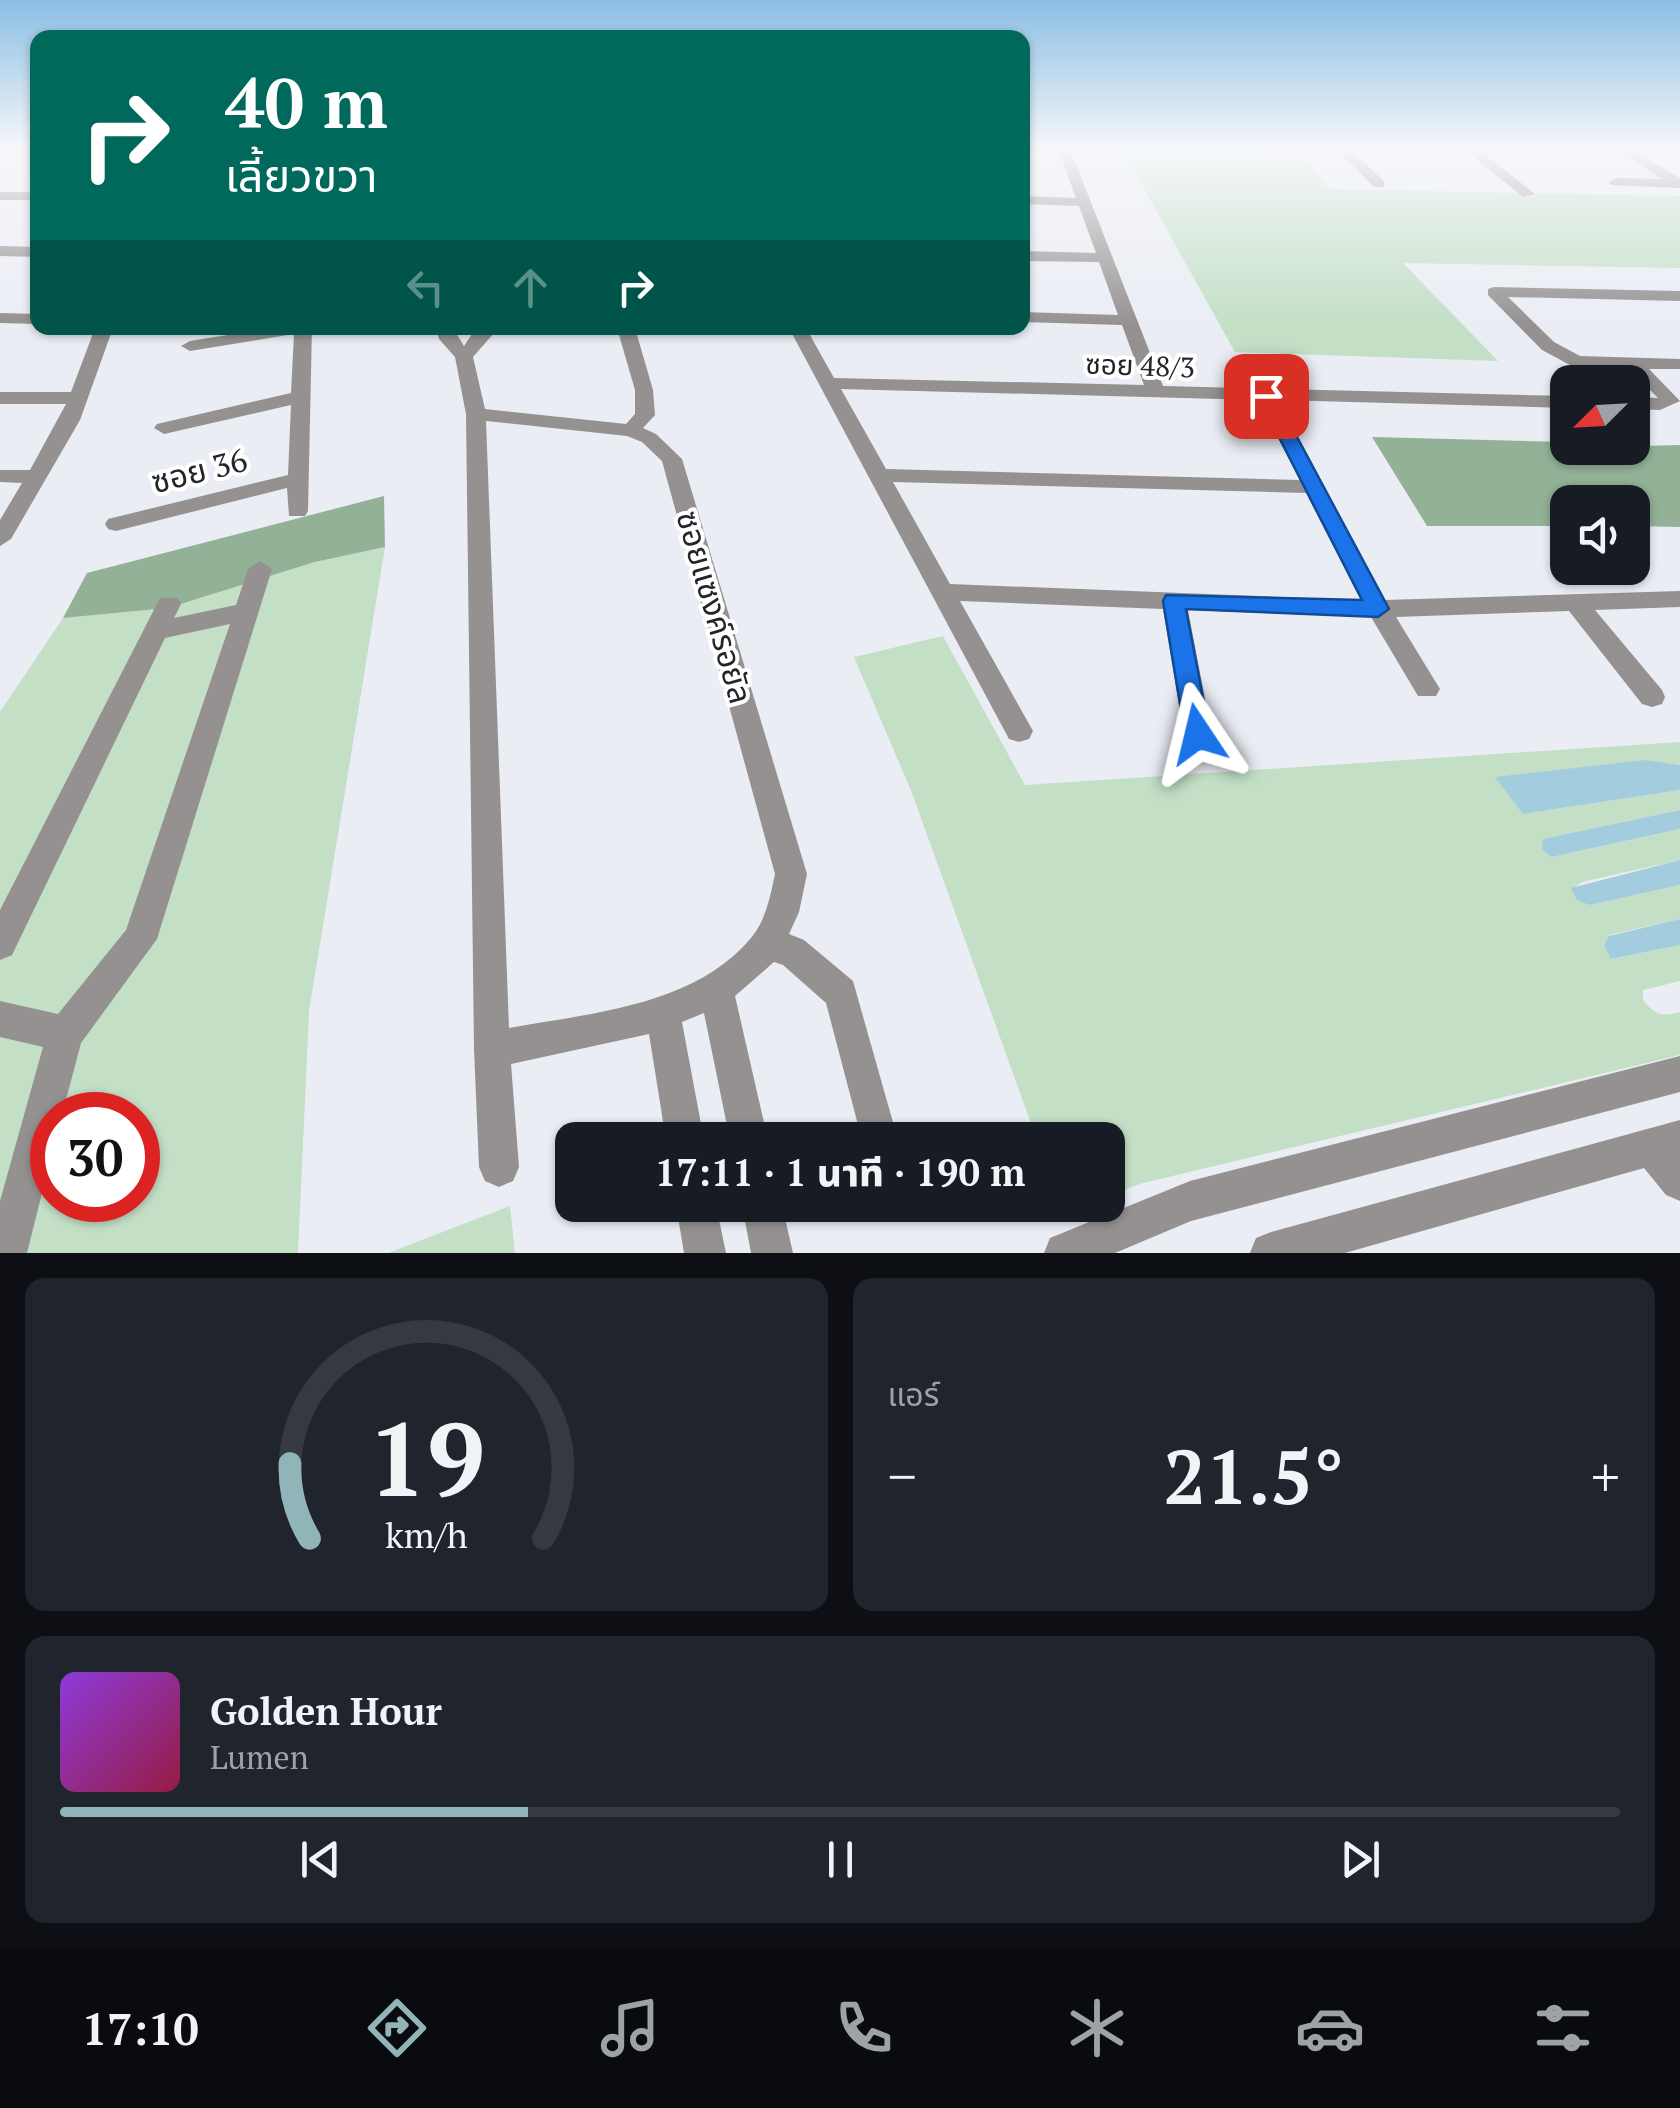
<!DOCTYPE html>
<html lang="th">
<meta charset="utf-8">
<style>
:root{--surface:#171b24;--page:#20242c;--text:#f1f3f6;--muted:#9ea1a6;--line:#363941;--accent:#90b4b7}
body{margin:0;font-family:"PT Serif","Noto Sans Thai",serif;background:var(--page);color:var(--text);height:100vh;display:flex;flex-direction:column;font-size:38px;white-space:nowrap}
*{box-sizing:border-box;margin:0}
p{font-size:32px;color:var(--muted)}
.icon{flex:none;width:55px;height:55px;fill:none;stroke:currentColor;stroke-width:2;stroke-linecap:round;stroke-linejoin:round}
.map{position:relative;height:1253px;overflow:hidden}
.side{display:flex;flex-direction:column;gap:25px;padding:25px;background:#0d0f14;flex:1}
.side>*{flex:none}
.guide{position:absolute;left:30px;top:30px;width:1000px;height:305px;border-radius:20px;box-shadow:0 2px 8px #0004;background:#00695c;color:#fff;overflow:hidden}
.needle{width:65px;rotate:246deg}
.controls{position:absolute;left:1550px;top:365px;display:grid;gap:20px}
.controls a{display:grid;place-items:center;width:100px;height:100px;border-radius:20px;background:var(--surface);box-shadow:0 2px 8px #0004;font-size:50px}
.speed{position:absolute;left:30px;top:1092px;display:flex;gap:20px;font-size:50px;font-weight:700;text-align:center}
.speed>*{display:grid;place-content:center;width:130px;height:130px;border-radius:50%;background:var(--surface);box-shadow:0 2px 8px #0004;line-height:1}
.speed .limit{border:15px solid #d22;background:#fff;color:#111}
.pin{position:absolute;display:grid;place-items:center;width:85px;height:85px;color:#fff;margin:-42px;border-radius:20px;box-shadow:0 5px 15px #0006}
.me{position:absolute;width:110px;margin:-55px;rotate:350deg;stroke-linejoin:round;filter:drop-shadow(0 0 8px #0008)}
.turn{display:flex;align-items:center;gap:35px;height:210px;padding:0 30px;font-size:45px}
.turn .icon{width:130px;height:130px;stroke-width:2.5}
.turn b{display:block;font-size:70px;line-height:85px}
.lanes{display:flex;align-items:center;height:95px;padding:0 30px;background:#0003;justify-content:center;gap:50px;direction:ltr}
.lanes .off{opacity:.35}
.big{font-size:75px;font-weight:800;line-height:1.1}
.side .card{flex:1;display:flex;flex-direction:column;justify-content:center;gap:15px;min-width:0;padding:0 35px;border-radius:20px;background:var(--page)}
.side .dial{align-items:center;gap:0}
.dial svg{height:260px;overflow:visible;fill:none;stroke:var(--line);stroke-width:7;stroke-linecap:round;text-anchor:middle}
.dial text{fill:var(--text);stroke:none}
.song{display:flex;align-items:center;gap:30px}
.cover{width:120px;height:120px;border-radius:15px;background:linear-gradient(135deg,hsl(270 70% 55%),hsl(340 70% 35%))}
.played{height:10px;border-radius:5px;background:linear-gradient(90deg,var(--accent) 30%,var(--line) 30%)}
.keys{display:flex;justify-content:space-around;direction:ltr}
.heat{display:flex;justify-content:space-between;align-items:center;font-size:55px;direction:ltr}
.side .tiles{flex:1;display:grid;gap:25px;grid-template-columns:1fr 1fr}
.card:last-child{grid-column:span 2}
.trip{position:absolute;left:555px;top:1122px;width:570px;height:100px;border-radius:20px;background:var(--surface);box-shadow:0 2px 8px #0004;font-weight:800;line-height:100px;text-align:center}
.tab-bar{display:flex;height:160px;justify-content:space-around;align-items:center;background:#090b0e;color:var(--muted)}
.tab-bar .icon{width:70px;height:70px}
.tab-bar .on{color:var(--accent)}
.tab-bar b{font-size:45px;color:var(--text)}
.map>svg:first-child{display:block}
</style>
<div class="map">
<svg width="1680" height="1253" viewBox="0 0 1680 1253">
<rect width="100%" height="100%" fill="#eaedf4"/>
<path fill="#c3dfc6" fill-rule="evenodd" d="M 1122,149 L 1295,149 L 1330,189 L 1680,196 L 1680,268 L 1403,263 L 1498,361 L 1235,352 Z
M 385,547 L 309,1011 L 298,1253 L 0,1253 L 0,712 L 63,618 L 168,608 L 315,562 ZM 52,1115 L 138,1115 L 138,1200 L 52,1200 Z
M 943,636 L 1025,785 L 1680,742 L 1680,765 L 1646,760 L 1523,814 L 1680,790 L 1680,810 L 1544,839 L 1553,857 L 1680,829 L 1680,860 L 1582,882 L 1572,889 L 1590,905 L 1680,885 L 1680,919 L 1609,935 L 1611,959 L 1680,945 L 1680,981 L 1643,990 L 1643,1000 C 1655,1015 1661,1017 1680,1012 L 1680,1055 L 1143,1183 L 1108,1196 L 1108,1140 L 1037,1140 L 912,793 L 854,657 Z
M 510,1206 L 515,1253 L 388,1253 Z"/>
<path fill="#93b197" d="M 1372,437 L 1567,442 L 1568,448 L 1680,445 L 1680,527 L 1633,526 L 1632,502 L 1568,502 L 1567,526 L 1427,526 Z
M 384,496 L 385,547 L 315,562 L 168,608 L 63,618 L 87,573 Z"/>
<path fill="#a3ccde" d="M 1646,760 L 1680,765 L 1680,790 L 1523,814 L 1495,777 Z
M 1680,810 L 1680,829 L 1552,857 L 1542,849 L 1543,839 Z
M 1680,860 L 1680,885 L 1590,905 L 1577,900 L 1571,888 Z
M 1680,919 L 1680,945 L 1611,959 L 1604,946 L 1609,936 Z"/>
<g fill="none" stroke-linecap="round" stroke-linejoin="round">
<path fill="#959191" fill-rule="evenodd" d="M 7,149 L 38,149 L 38,153 Z
M 1058,149 L 1070,149 L 1163,386 L 1568,396 L 1568,408 L 1278,400 L 1385,600 L 1680,591 L 1680,607 L 1595,610 L 1662,690 L 1665,697 L 1662,704 L 1652,707 L 1642,704 L 1569,611 L 1396,617 L 1440,689 L 1436,696 L 1418,696 L 1371,617 L 1188,610 L 1212,735 L 1208,743 L 1198,746 L 1188,743 L 1184,735 L 1163,609 L 960,601 L 1033,731 L 1029,739 L 1019,742 L 1009,739 L 789,328 L 806,328 L 834,378 L 1144,385 L 1122,325 L 1022,322 L 1022,312 L 1118,315 L 1099,262 L 1022,261 L 1022,251 L 1096,253 L 1079,206 L 1022,204 L 1022,196 L 1076,198 ZM 841,389 L 1258,400 L 1300,480 L 886,469 ZM 893,482 L 1306,493 L 1361,600 L 950,584 Z
M 1336,149 L 1349,149 L 1384,181 L 1384,187 L 1374,187 Z
M 1464,149 L 1478,149 L 1535,194 L 1523,197 Z
M 1616,149 L 1631,149 L 1680,178 L 1680,188 L 1611,185 L 1609,182 L 1616,178 L 1662,179 Z
M 0,192 L 38,192 L 38,200 L 0,200 Z
M 0,246 L 38,247 L 38,257 L 0,256 Z
M 1494,287 L 1680,291 L 1680,301 L 1508,297 L 1554,342 L 1580,356 L 1680,359 L 1680,369 L 1649,369 L 1680,401 L 1660,410 L 1632,409 L 1632,397 L 1658,398 L 1628,368 L 1570,365 L 1542,350 L 1488,295 L 1488,289 Z
M 0,313 L 38,314 L 38,324 L 0,323 Z
M 95,328 L 113,328 L 80,420 L 11,539 L 0,546 L 0,520 L 22,483 L 0,482 L 0,470 L 30,470 L 66,404 L 0,404 L 0,392 L 71,392 Z
M 272,328 L 312,328 L 308,511 L 305,516 L 289,516 L 287,488 L 116,531 L 108,529 L 105,524 L 108,519 L 288,475 L 291,405 L 164,434 L 154,428 L 157,424 L 291,393 L 294,334 L 190,351 L 181,346 L 190,341 Z
M 436,328 L 453,328 L 464,346 L 476,328 L 493,328 L 494,333 L 473,357 L 485,409 L 626,424 L 635,414 L 635,390 L 617,328 L 635,328 L 653,390 L 655,415 L 643,428 L 656,434 L 682,459 L 807,874 L 799,912 L 789,934 L 804,940 L 853,981 L 898,1140 L 862,1140 L 826,1003 L 783,965 L 774,962 L 735,996 L 768,1140 L 730,1140 L 704,1013 L 682,1022 L 704,1140 L 666,1140 L 649,1034 L 511,1064 L 519,1167 L 513,1181 L 499,1187 L 485,1181 L 479,1167 L 474,1049 L 466,414 L 455,357 L 439,339 ZM 486,421 L 627,436 L 642,442 L 662,461 L 775,874 C 770,897 766,920 751,938 C 694,1006 591,1013 509,1028 Z
M 260,561 L 272,569 L 157,939 L 81,1043 L 62,1115 L 52,1115 L 52,1153 L 27,1253 L 0,1253 L 0,1201 L 43,1047 L 0,1037 L 0,1001 L 58,1014 L 126,930 L 230,624 L 165,638 L 12,955 L 0,960 L 0,910 L 160,598 L 178,598 L 181,604 L 174,618 L 236,605 L 248,569 Z
M 1680,1056 L 1680,1092 L 1191,1221 L 1115,1253 L 1044,1253 L 1050,1238 L 1190,1181 Z
M 1680,1120 L 1680,1201 L 1666,1195 L 1644,1168 L 1345,1253 L 1250,1253 L 1256,1238 L 1271,1232 Z
M 676,1205 L 716,1205 L 726,1253 L 684,1253 Z
M 742,1205 L 782,1205 L 793,1253 L 751,1253 Z"/>
</g>
<linearGradient id="sky" x2="0" y2="1"><stop stop-color="#8cbee4"/><stop offset="0.46" stop-color="#f6f7fa"/><stop offset="1" stop-color="#f6f7fa" stop-opacity="0"/></linearGradient>
<rect width="1680" height="325" fill="url(#sky)"/>
<path fill="#1a73e8" stroke="#114b97" stroke-width="2.5" d="M 1266,391 L 1275,396 L 1389,609 L 1378,617 L 1186,609 L 1210,734 L 1207,742 L 1189,742 L 1185,734 L 1163,601 L 1166,595 L 1362,600 L 1258,396 Z"/>
<g text-anchor="middle" dominant-baseline="central" stroke-width="8" stroke-linejoin="round" paint-order="stroke">
<g font-size="28" fill="#242528" stroke="#fff">
<text transform="translate(1140 365) rotate(2)">ซอย 48/3</text>
</g>
<g font-size="32" fill="#242528" stroke="#fff">
<text transform="translate(199 470) rotate(-14)">ซอย 36</text>
<text transform="translate(715 607) rotate(74)">ซอยแซงค์รอยัล</text>
</g>
</g>
</svg>
<div class="controls">
<a><svg class="needle" viewBox="-14 -14 28 28"><path d="M0-13l5 13h-10z" fill="#e53935"/><path d="M0 13l5-13h-10z" fill="#9ea1a6"/></svg></a>
<a><svg class="icon" aria-label="sound" viewBox="0 0 24 24"><path d="M4 9h4l5-4v14l-5-4H4zM17 9q2 3 0 6"/></svg></a>
</div>
<div class="speed"><div class="limit">30</div></div>
<div class="pin" style="left:1266px;top:396px;background:#d93025"><svg class="icon" aria-label="arrive" viewBox="0 0 24 24"><path d="M6 21V4h12l-3 4 3 4H6"/></svg></div>
<svg class="me" style="left:1198px;top:734px" viewBox="-20 -20 40 40"><path d="M0-17L14 15 0 8-14 15z" fill="#1a73e8" stroke="#fff" stroke-width="4"/></svg>
<div class="trip">17:11 · 1 นาที · 190 m</div>
<div class="guide">
<div class="turn"><svg class="icon" aria-label="right" viewBox="0 0 24 24"><path d="M7 20v-9h11M14 6l5 5-5 5"/></svg><div><b>40 m</b>เลี้ยวขวา</div></div>
<div class="lanes"><svg class="icon off" aria-label="left" viewBox="0 0 24 24"><path d="M17 20v-9H6M10 6l-5 5 5 5"/></svg><svg class="icon off" aria-label="ahead" viewBox="0 0 24 24"><path d="M12 20V5M6 11l6-6 6 6"/></svg><svg class="icon" aria-label="right" viewBox="0 0 24 24"><path d="M7 20v-9h11M14 6l5 5-5 5"/></svg></div>
</div>
</div>
<section class="side">
<div class="tiles">
<div class="card dial"><svg viewBox="0 0 100 80">
<path d="M14 69A42 42 0 1 1 86 69"/>
<path d="M14 69A42 42 0 0 1 8 46" stroke="#90b4b7"/>
<text x="50" y="56" font-size="32" font-weight="700">19</text>
<text x="50" y="72" font-size="11">km/h</text>
</svg></div>
<div class="card"><p>แอร์</p>
<div class="heat"><a>−</a><b class="big">21.5°</b><a>+</a></div>
</div>
<div class="card">
<div class="song"><i class="cover"></i><div><b>Golden Hour</b><p>Lumen</p></div></div>
<div class="played"></div>
<div class="keys"><svg class="icon" aria-label="previous" viewBox="0 0 24 24"><path d="M18 5L8 12l10 7zM5 5v14"/></svg><svg class="icon" aria-label="pause" viewBox="0 0 24 24"><path d="M8 5v14M16 5v14"/></svg><svg class="icon" aria-label="next" viewBox="0 0 24 24"><path d="M6 5l10 7-10 7zM19 5v14"/></svg></div>
</div>
</div>
</section>
<nav class="tab-bar">
<b>17:10</b>
<svg class="icon on" aria-label="directions" viewBox="0 0 24 24"><path d="M12 3l9 9-9 9-9-9zM9 14v-3h6M13 9l2 2-2 2"/></svg>
<svg class="icon" aria-label="music" viewBox="0 0 24 24"><path d="M9 18V5l10-2v13"/><circle cx="6" cy="18" r="3"/><circle cx="16" cy="16" r="3"/></svg>
<svg class="icon" aria-label="phone" viewBox="0 0 24 24"><path d="M5 4h4l2 5-3 2q2 4 5 5l2-3 5 2v4C11 20 4 13 5 4z"/></svg>
<svg class="icon" aria-label="climate" viewBox="0 0 24 24"><path d="M12 3v18M4 7l16 10M4 17L20 7"/></svg>
<svg class="icon" aria-label="car" viewBox="0 0 24 24"><path d="M5 17H2v-5l4-1 3-4h7l3 4 3 1v5h-3M9 17h6M6 11h13"/><circle cx="7" cy="17" r="2"/><circle cx="17" cy="17" r="2"/></svg>
<svg class="icon" aria-label="filters" viewBox="0 0 24 24"><path d="M4 7h16M4 17h16"/><circle cx="9" cy="7" r="2"/><circle cx="15" cy="17" r="2"/></svg>
</nav>
